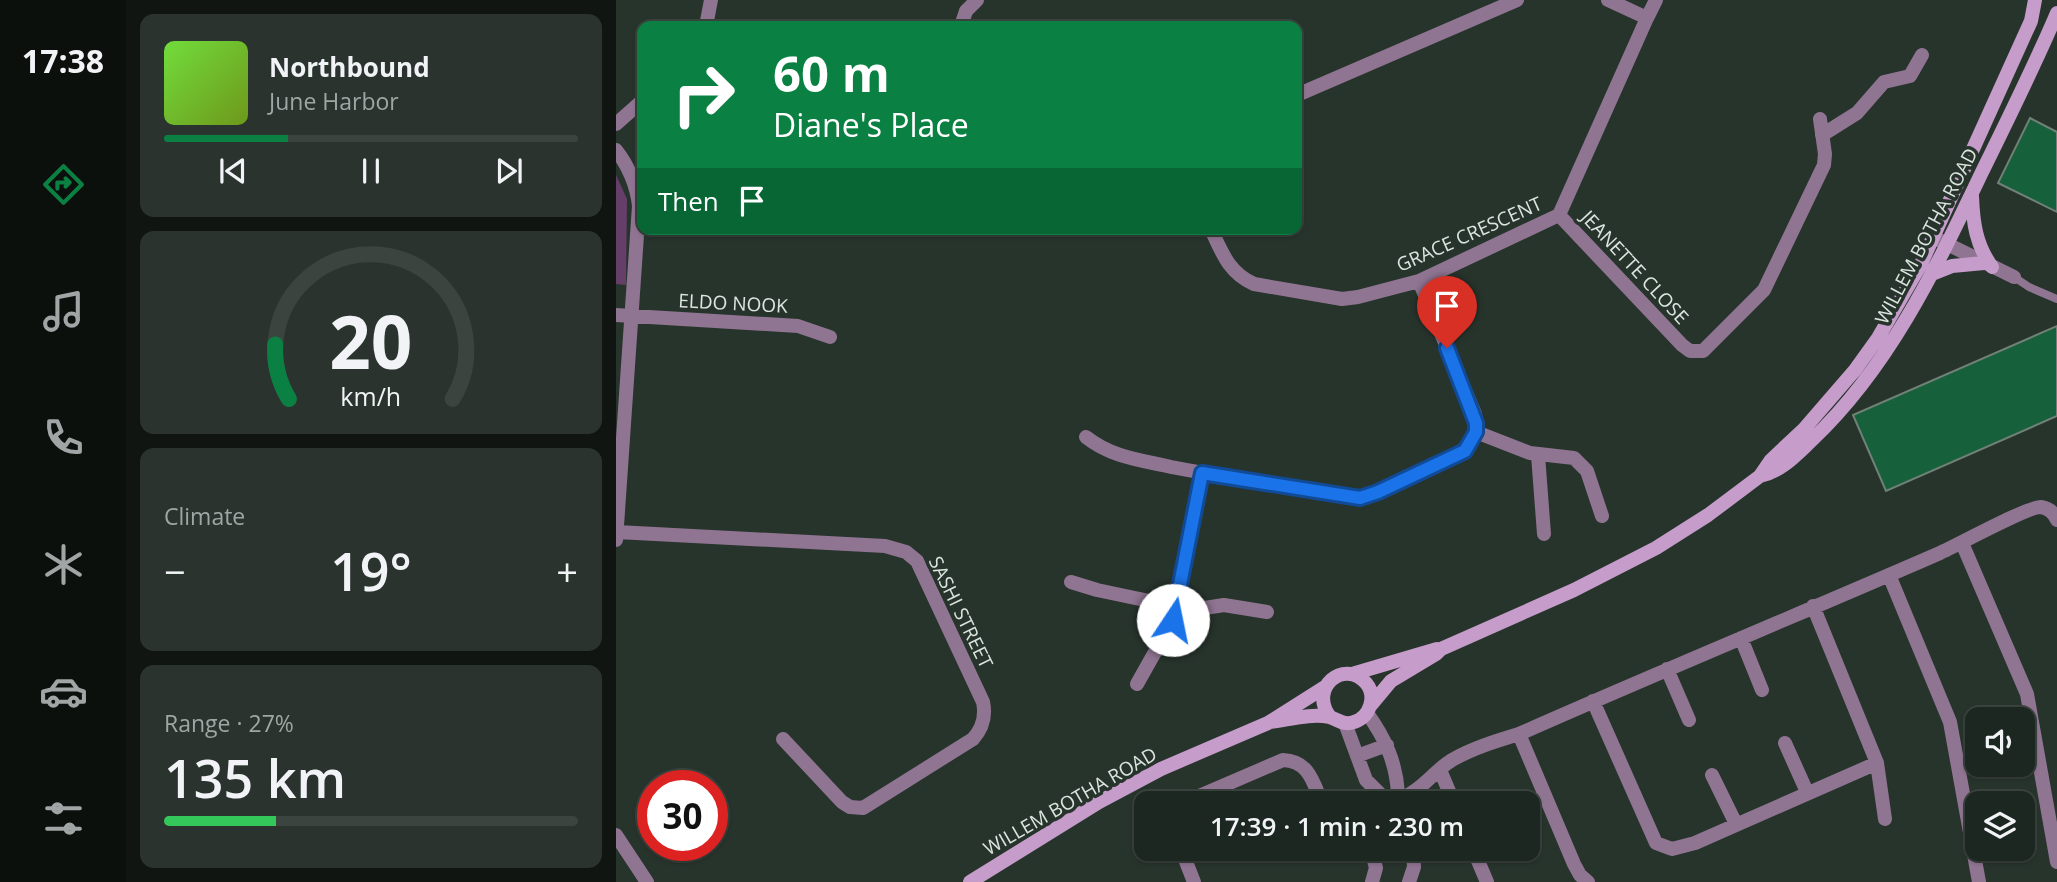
<!DOCTYPE html>
<meta charset="utf-8">
<style>
:root{--surface:#1d2721;--page:#2a332e;--text:#f1f3f6;--muted:#a0a5a5;--line:#3b443f;--accent:#0b8043}
body{margin:0;font-family:"Open Sans",sans-serif;background:var(--page);color:var(--text);height:100vh;display:flex;flex-direction:column;font-size:26px;white-space:nowrap}
*{box-sizing:border-box;margin:0}
p{font-size:23px;color:var(--muted)}
.icon{flex:none;width:38px;height:38px;fill:none;stroke:currentColor;stroke-width:2;stroke-linecap:round;stroke-linejoin:round}
.map{position:relative;flex:1;overflow:hidden}
.details{display:flex;flex-direction:column;gap:14px;padding:14px;background:#101512;width:490px}
.details>*{flex:none}
.banner{position:absolute;left:21px;top:21px;width:665px;height:214px;border-radius:14px;box-shadow:0 2px 5px #0004,0 0 0 2px var(--line);background:#0b8043;color:#fff;overflow:hidden}
.fabs{position:absolute;left:1349px;top:707px;display:grid;gap:14px}
.fabs a{display:grid;place-items:center;width:70px;height:70px;border-radius:14px;background:var(--surface);box-shadow:0 2px 5px #0004,0 0 0 2px var(--line);font-size:35px}
.speed{position:absolute;left:21px;top:770px;display:flex;gap:14px;font-size:35px;font-weight:700;text-align:center}
.speed>*{display:grid;place-content:center;width:91px;height:91px;border-radius:50%;background:var(--surface);box-shadow:0 2px 5px #0004,0 0 0 2px var(--line);line-height:1}
.speed .limit{border:10px solid #d22;background:#fff;color:#111}
.pin{position:absolute;display:grid;place-items:center;width:60px;height:60px;color:#fff;margin:-72px -30px;border-radius:50% 50% 50% 0;rotate:-45deg;box-shadow:0 0 7px #0007}
.pin .icon{rotate:45deg}
.me{position:absolute;width:77px;margin:-38px;rotate:11deg;stroke-linejoin:round;filter:drop-shadow(0 0 5px #0008)}
.turn{display:flex;align-items:center;gap:24px;height:147px;padding:0 21px;font-size:32px}
.turn .icon{width:91px;height:91px;stroke-width:2.5}
.turn b{display:block;font-size:49px;line-height:60px}
.then{display:flex;align-items:center;height:66px;padding:0 21px;background:#0003;gap:14px;font-size:26px}
.big{font-size:52px;font-weight:600;line-height:1.1}
.details .widget{flex:1;display:flex;flex-direction:column;justify-content:center;gap:10px;min-width:0;padding:0 24px;border-radius:14px;background:var(--page)}
.details .dial{align-items:center;gap:0}
.dial svg{height:182px;overflow:visible;fill:none;stroke:var(--line);stroke-width:7;stroke-linecap:round;text-anchor:middle}
.dial text{fill:var(--text);stroke:none}
.song{display:flex;align-items:center;gap:21px}
.cover{width:84px;height:84px;border-radius:10px;background:linear-gradient(135deg,hsl(100 70% 55%),hsl(80 70% 35%))}
.played{height:7px;border-radius:4px;background:linear-gradient(90deg,var(--accent) 30%,var(--line) 30%)}
.keys{display:flex;justify-content:space-around;direction:ltr}
.heat{display:flex;justify-content:space-between;align-items:center;font-size:38px;direction:ltr}
.charge{height:10px;border-radius:5px;background:linear-gradient(90deg,#34c759 27%,var(--line) 0)}
.trip{position:absolute;left:518px;top:791px;width:406px;height:70px;border-radius:14px;background:var(--surface);box-shadow:0 2px 5px #0004,0 0 0 2px var(--line);font-weight:600;line-height:70px;text-align:center}
main{display:flex;flex:1;min-height:0}
.menu{display:flex;flex-direction:column;width:126px;justify-content:space-around;align-items:center;background:#0c100d;color:var(--muted)}
.menu .icon{width:49px;height:49px}
.menu .active{color:var(--accent)}
.menu b{font-size:32px;color:var(--text)}
.map>svg:first-child{display:block}
</style>
<main>
<nav class="menu">
<b>17:38</b>
<svg class="icon active" aria-label="directions" viewBox="0 0 24 24"><path d="M12 3l9 9-9 9-9-9zM9 14v-3h6M13 9l2 2-2 2"/></svg>
<svg class="icon" aria-label="music" viewBox="0 0 24 24"><path d="M9 18V5l10-2v13"/><circle cx="6" cy="18" r="3"/><circle cx="16" cy="16" r="3"/></svg>
<svg class="icon" aria-label="phone" viewBox="0 0 24 24"><path d="M5 4h4l2 5-3 2q2 4 5 5l2-3 5 2v4C11 20 4 13 5 4z"/></svg>
<svg class="icon" aria-label="climate" viewBox="0 0 24 24"><path d="M12 3v18M4 7l16 10M4 17L20 7"/></svg>
<svg class="icon" aria-label="car" viewBox="0 0 24 24"><path d="M5 17H2v-5l4-1 3-4h7l3 4 3 1v5h-3M9 17h6M6 11h13"/><circle cx="7" cy="17" r="2"/><circle cx="17" cy="17" r="2"/></svg>
<svg class="icon" aria-label="filters" viewBox="0 0 24 24"><path d="M4 7h16M4 17h16"/><circle cx="9" cy="7" r="2"/><circle cx="15" cy="17" r="2"/></svg>
</nav>
<section class="details">
<div class="widget">
<div class="song"><i class="cover"></i><div><b>Northbound</b><p>June Harbor</p></div></div>
<div class="played"></div>
<div class="keys"><svg class="icon" aria-label="previous" viewBox="0 0 24 24"><path d="M18 5L8 12l10 7zM5 5v14"/></svg><svg class="icon" aria-label="pause" viewBox="0 0 24 24"><path d="M8 5v14M16 5v14"/></svg><svg class="icon" aria-label="next" viewBox="0 0 24 24"><path d="M6 5l10 7-10 7zM19 5v14"/></svg></div>
</div>
<div class="widget dial"><svg viewBox="0 0 100 80">
<path d="M14 69A42 42 0 1 1 86 69"/>
<path d="M14 69A42 42 0 0 1 8 45" stroke="#0b8043"/>
<text x="50" y="56" font-size="32" font-weight="700">20</text>
<text x="50" y="72" font-size="11">km/h</text>
</svg></div>
<div class="widget"><p>Climate</p>
<div class="heat"><a>−</a><b class="big">19°</b><a>+</a></div>
</div>
<div class="widget"><p>Range · 27%</p><b class="big">135 km</b><div class="charge"></div></div>
</section>
<div class="map">
<svg width="1441" height="882" viewBox="0 0 1441 882">
<rect width="100%" height="100%" fill="#27342c"/>
<path fill="#653e69" d="M 0,175 L 11,199 L 10,285 L 0,284 Z"/>
<path fill="#16603b" stroke="#718177" stroke-width="2" d="M 1414,118 L 1441,132 L 1441,212 L 1382,183 Z
M 1441,326 L 1441,416 L 1270,491 L 1237,415 Z"/>
<g fill="none" stroke-linecap="round" stroke-linejoin="round">
<path stroke="#907592" stroke-width="8" d="M 1398,277 L 1413,287 L 1441,299"/>
<path stroke="#907592" stroke-width="14" d="M 1031,18 L 1040,0
M 90,26 L 95,0
M 345,26 L 350,11 L 361,0
M 681,95 L 901,0
M 0,124 L 26,101
M 1206,135 L 1241,113 L 1268,82 L 1294,76 L 1306,55
M 0,150 C 12,165 21,186 23,206 L 0,540
M 943,215 L 1066,345 L 1074,351 L 1087,351 L 1148,290 L 1208,165 L 1209,154 L 1204,119
M 595,229 C 606,253 613,273 638,284 L 726,299 L 742,297 L 803,281 L 943,215 L 1031,18 L 992,0
M 1321,239 L 1398,277
M 0,315 L 182,326 L 214,337
M 860,432 L 914,453 L 958,458 L 971,471 L 986,516
M 470,437 C 495,457 524,460 555,467 C 615,479 676,484 736,498 L 753,496 L 841,455 C 857,446 862,431 859,414 L 803,281
M 922,455 L 928,534
M 1,532 L 269,546 L 290,552 L 301,561 L 367,702 C 370,716 366,729 357,739 L 247,808 L 234,807 L 226,802 L 167,739
M 1346,543 L 1411,694 L 1441,862
M 1273,575 L 1334,722 L 1363,882
M 455,582 L 481,590 L 576,610 L 608,605 L 651,612
M 1125,638 L 1146,690
M 1051,669 L 1073,720
M 521,684 L 557,620 L 586,473
M 977,701 L 1040,843 L 1056,849 L 1079,843 L 1261,763 L 1197,606
M 751,713 C 769,738 780,762 782,793
M 729,723 L 750,780 L 767,797
M 903,734 L 958,864 L 964,875 L 972,882
M 1169,743 L 1191,792
M 741,756 L 771,745
M 1261,763 L 1269,819
M 824,770 L 838,803
M 1096,775 L 1120,824
M 788,797 C 807,789 818,771 836,760 C 857,748 880,741 903,734 C 1043,672 1184,614 1324,553 C 1342,545 1413,506 1425,507 C 1433,508 1438,513 1441,520
M 567,803 L 667,760 C 693,761 697,782 706,803
M 0,835 L 31,882
M 565,849 L 578,882
M 755,849 L 760,868 L 756,882
M 857,849 L 871,882
M 793,882 L 798,867 L 797,849"/>
<path stroke="#c69cca" stroke-width="14" d="M 1356,196 C 1357,223 1360,245 1376,267
M 1316,274 L 1336,266 L 1368,263
M 1144,476 C 1166,471 1180,455 1196,440 C 1274,366 1320,268 1366,172 C 1392,119 1418,67 1441,13
M 736,674 L 821,649
M 755,705 L 775,681 L 820,654 L 825,649 L 958,590 L 1040,548 L 1092,515 L 1144,476 L 1155,460 L 1188,429 L 1239,370 L 1262,338 L 1305,264 L 1415,21 L 1419,0
M 654,722 C 672,720 695,713 713,717 C 722,719 727,726 738,722 C 754,717 761,696 750,683 C 728,658 692,688 714,717
M 354,882 L 483,802 L 545,769 L 652,723 L 709,687"/>
</g>
<g fill="none" stroke-linecap="round" stroke-linejoin="round">
<defs>
<path id="route" d="M 557,620 L 586,473 L 744,498 L 762,492 L 849,451 L 860,432 L 860,423 L 831,348"/>
</defs>
<use href="#route" stroke="#114b97" stroke-width="18"/>
<use href="#route" stroke="#1a73e8" stroke-width="12"/>
</g>
<g text-anchor="middle" dominant-baseline="central" stroke-width="7" stroke-linejoin="round" paint-order="stroke">
<g font-size="19" fill="#dce5df" stroke="#27342c">
<text transform="translate(853 234) rotate(-24)">GRACE CRESCENT</text>
<text transform="translate(1310 236) rotate(-62)">WILLEM BOTHA ROAD</text>
<text transform="translate(1019 267) rotate(47)">JEANETTE CLOSE</text>
<text transform="translate(117 303) rotate(3)">ELDO NOOK</text>
<text transform="translate(345 612) rotate(64)">SASHI STREET</text>
<text transform="translate(454 801) rotate(-30)">WILLEM BOTHA ROAD</text>
</g>
</g>
</svg>
<div class="fabs">
<a><svg class="icon" aria-label="sound" viewBox="0 0 24 24"><path d="M4 9h4l5-4v14l-5-4H4zM17 9q2 3 0 6"/></svg></a>
<a><svg class="icon" aria-label="layers" viewBox="0 0 24 24"><path d="M12 4l9 5-9 5-9-5zM3 14l9 5 9-5"/></svg></a>
</div>
<div class="speed"><div class="limit">30</div></div>
<div class="pin" style="left:831px;top:348px;background:#d93025"><svg class="icon" aria-label="arrive" viewBox="0 0 24 24"><path d="M6 21V4h12l-3 4 3 4H6"/></svg></div>
<svg class="me" style="left:557px;top:620px" viewBox="-20 -20 40 40"><circle r="19" fill="#fff"/><path d="M0-13L10 11 0 6-10 11z" fill="#1a73e8"/></svg>
<div class="trip">17:39 · 1 min · 230 m</div>
<div class="banner">
<div class="turn"><svg class="icon" aria-label="right" viewBox="0 0 24 24"><path d="M7 20v-9h11M14 6l5 5-5 5"/></svg><div><b>60 m</b>Diane's Place</div></div>
<div class="then">Then<svg class="icon" aria-label="arrive" viewBox="0 0 24 24"><path d="M6 21V4h12l-3 4 3 4H6"/></svg></div>
</div>
</div>
</main>
